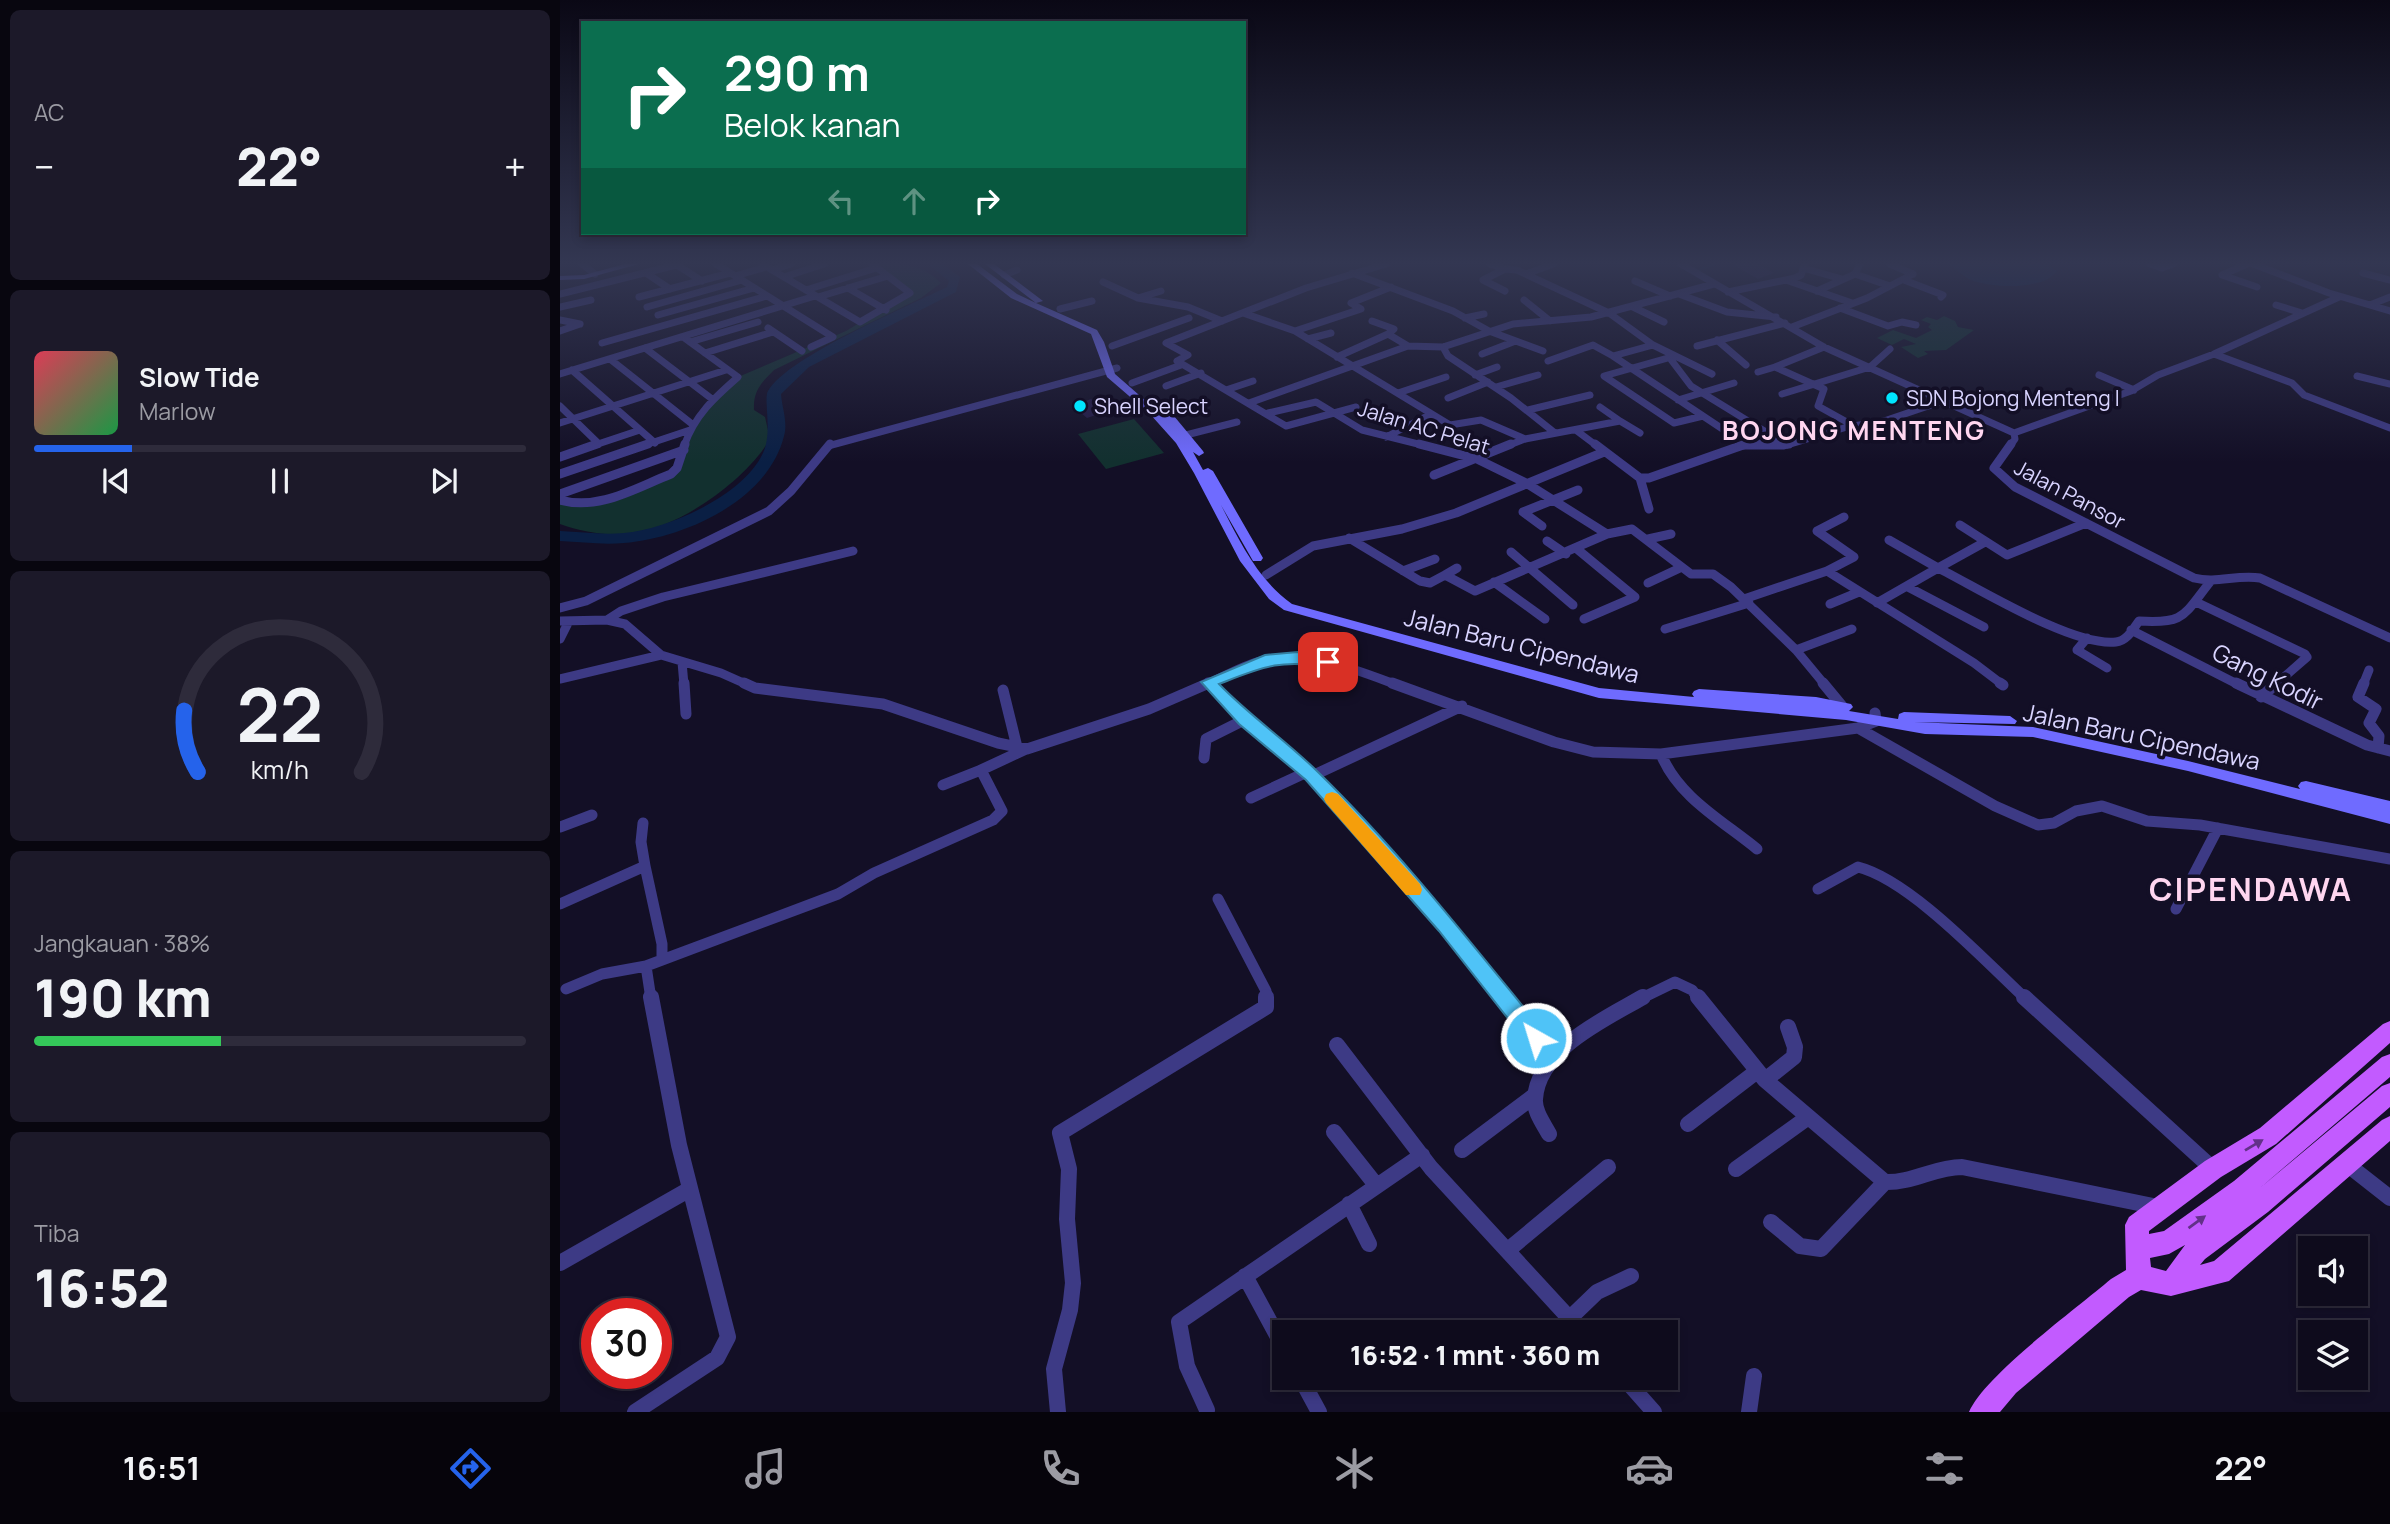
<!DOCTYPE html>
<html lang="id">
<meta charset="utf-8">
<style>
:root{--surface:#0e0b1c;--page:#1c1929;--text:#f1f3f6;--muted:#9b9ba3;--line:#2e2b3b;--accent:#2563eb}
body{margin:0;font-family:Manrope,sans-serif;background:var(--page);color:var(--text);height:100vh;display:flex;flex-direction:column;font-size:26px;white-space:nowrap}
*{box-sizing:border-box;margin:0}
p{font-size:23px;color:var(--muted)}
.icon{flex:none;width:38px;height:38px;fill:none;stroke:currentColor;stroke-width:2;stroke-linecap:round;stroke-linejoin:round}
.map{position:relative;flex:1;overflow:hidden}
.side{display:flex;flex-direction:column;gap:10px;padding:10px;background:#08060f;width:560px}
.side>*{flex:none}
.hud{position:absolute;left:21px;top:21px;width:665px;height:214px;border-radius:0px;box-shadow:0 4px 10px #0003,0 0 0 2px var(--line);background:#0b6e4f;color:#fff;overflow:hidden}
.fabs{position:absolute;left:1738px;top:1236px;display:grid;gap:14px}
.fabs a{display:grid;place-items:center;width:70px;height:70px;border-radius:0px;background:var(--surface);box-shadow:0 4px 10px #0003,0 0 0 2px var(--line);font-size:35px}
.speed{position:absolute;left:21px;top:1298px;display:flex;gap:14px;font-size:35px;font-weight:700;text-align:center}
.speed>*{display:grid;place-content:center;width:91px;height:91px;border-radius:50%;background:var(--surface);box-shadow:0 4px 10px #0003,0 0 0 2px var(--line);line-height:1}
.speed .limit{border:10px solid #d22;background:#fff;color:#111}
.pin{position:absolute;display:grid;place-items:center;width:60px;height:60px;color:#fff;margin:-30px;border-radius:14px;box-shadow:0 4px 10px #0006}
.me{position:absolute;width:77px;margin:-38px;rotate:321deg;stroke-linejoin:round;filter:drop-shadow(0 0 5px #0008)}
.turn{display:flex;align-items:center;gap:24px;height:147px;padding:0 28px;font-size:32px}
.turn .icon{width:91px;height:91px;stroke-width:2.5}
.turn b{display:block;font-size:49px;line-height:60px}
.lanes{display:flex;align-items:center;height:66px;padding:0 28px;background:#0003;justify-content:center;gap:35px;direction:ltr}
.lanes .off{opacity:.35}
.big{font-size:52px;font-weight:800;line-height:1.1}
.side .widget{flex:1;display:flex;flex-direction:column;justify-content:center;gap:10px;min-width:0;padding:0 24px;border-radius:10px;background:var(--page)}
.side .dial{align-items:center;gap:0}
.dial svg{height:182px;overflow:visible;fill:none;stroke:var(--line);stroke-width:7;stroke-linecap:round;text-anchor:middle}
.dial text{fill:var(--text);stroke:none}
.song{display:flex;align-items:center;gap:21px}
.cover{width:84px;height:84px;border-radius:10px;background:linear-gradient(135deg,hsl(350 70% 55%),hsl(140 70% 35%))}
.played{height:7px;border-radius:4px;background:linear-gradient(90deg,var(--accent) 20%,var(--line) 20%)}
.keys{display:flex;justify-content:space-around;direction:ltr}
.heat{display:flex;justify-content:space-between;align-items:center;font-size:38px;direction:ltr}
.charge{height:10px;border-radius:5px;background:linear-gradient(90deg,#34c759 38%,var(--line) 0)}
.trip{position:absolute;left:712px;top:1320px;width:406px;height:70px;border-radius:0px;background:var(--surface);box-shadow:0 4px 10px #0003,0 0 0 2px var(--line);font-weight:800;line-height:70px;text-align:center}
.tabs{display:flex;height:112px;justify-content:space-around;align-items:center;background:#06040b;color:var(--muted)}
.tabs .icon{width:49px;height:49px}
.tabs .selected{color:var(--accent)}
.tabs b{font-size:32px;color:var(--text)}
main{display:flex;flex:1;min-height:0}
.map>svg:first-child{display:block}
</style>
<main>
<section class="side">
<div class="widget"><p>AC</p>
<div class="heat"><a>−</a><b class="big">22°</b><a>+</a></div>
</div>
<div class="widget">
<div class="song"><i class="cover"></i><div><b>Slow Tide</b><p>Marlow</p></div></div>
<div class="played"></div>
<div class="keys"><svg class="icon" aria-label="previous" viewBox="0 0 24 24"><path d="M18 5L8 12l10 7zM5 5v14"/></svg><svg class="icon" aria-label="pause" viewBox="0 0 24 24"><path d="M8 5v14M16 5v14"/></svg><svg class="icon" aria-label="next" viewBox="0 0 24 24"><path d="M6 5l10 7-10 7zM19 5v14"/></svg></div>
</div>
<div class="widget dial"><svg viewBox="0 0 100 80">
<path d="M14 69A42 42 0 1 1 86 69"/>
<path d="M14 69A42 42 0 0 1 8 42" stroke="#2563eb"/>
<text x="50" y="56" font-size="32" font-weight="700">22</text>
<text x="50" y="72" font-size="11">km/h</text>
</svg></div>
<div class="widget"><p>Jangkauan · 38%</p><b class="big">190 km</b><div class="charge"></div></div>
<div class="widget"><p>Tiba</p><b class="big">16:52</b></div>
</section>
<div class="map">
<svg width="1830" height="1412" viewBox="0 0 1830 1412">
<rect width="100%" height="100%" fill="#130f26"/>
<path fill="#12302f" d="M 312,264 C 339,264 361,262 381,283 L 361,298 L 214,370 C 201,383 193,391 194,410 L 205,417 L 210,439 C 187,479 122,526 75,533 C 51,537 22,532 0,524 L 0,500 L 18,505 L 111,474 L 132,424 L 178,377 L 286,331 L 349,293 Z
M 1384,316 L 1395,321 L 1398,327 L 1414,330 L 1386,350 L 1364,351 L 1368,354 L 1358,358 L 1341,347 L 1356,344 L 1344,339 L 1332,345 L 1317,338 L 1333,330 L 1356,338 L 1372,330 L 1368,327 L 1371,324 L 1361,320 L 1367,317 L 1377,320 Z
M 574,419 L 604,453 L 546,469 L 518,434 Z"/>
<path fill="#0a1f44" d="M 1388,264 L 1485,264 L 1497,271 C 1483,291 1432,288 1411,280 C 1403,277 1396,268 1388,264 Z"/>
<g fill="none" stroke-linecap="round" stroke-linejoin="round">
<path stroke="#0a1f44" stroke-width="2.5" d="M 1137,271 L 1155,264"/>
<path fill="#0a1f44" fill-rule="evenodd" d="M 368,264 L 382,264 L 400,277 L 396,292 L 249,367 L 221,394 C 222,408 228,422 224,436 C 208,501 124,538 64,543 C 43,545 21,542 0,541 L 0,531 C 21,532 43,535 64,533 C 108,529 183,496 203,453 C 213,432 203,399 208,391 C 229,356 347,307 387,287 L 389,281 Z"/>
</g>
<path fill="#241b47" d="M 1172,264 L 1198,264 L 1214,273 L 1198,279 Z
M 531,399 L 548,411 L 527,418 L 513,406 Z"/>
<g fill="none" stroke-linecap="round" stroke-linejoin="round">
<path stroke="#3d3a85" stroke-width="7" d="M 22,264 L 35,274
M 156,264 L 273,337 L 251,347
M 202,264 L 300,322 L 350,293 L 312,264
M 930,264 L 945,269 L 923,280 L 945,291
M 1121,264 L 1264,347 L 1454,433 L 1455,439 L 1450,446
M 1330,264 L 1353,274
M 1590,264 L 1602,268 L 1613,264
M 1687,264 L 1662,275 L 1697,287
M 1693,264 L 1769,293 L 1830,311
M 117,265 L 142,281
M 1243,268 L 1282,279
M 945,269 L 957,270 L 1049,313 L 1093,345 L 1152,374
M 212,270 L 231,264
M 86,273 L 110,289
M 792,273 L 893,311 L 929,331 L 983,351
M 1803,273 L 1830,280
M 966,274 L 993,264
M 1295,274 L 1330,286
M 444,275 L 457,270
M 175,276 L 206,267
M 224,277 L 264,264
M 1226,280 L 1292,303
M 1344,280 L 1383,295 L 1381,297
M 1075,281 L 1110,296
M 543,282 L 578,298 L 628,307 L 662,321
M 288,288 L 326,310
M 246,290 L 316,268
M 1257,291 L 1295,274 L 1300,264
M 1168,292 L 1235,278 L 1241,275 L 1245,264
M 0,294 L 120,264
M 1119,294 L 1167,312 L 1216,317
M 79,297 L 170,273
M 258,297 L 328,276
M 578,298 L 601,291
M 964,300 L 990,321
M 1716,305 L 1742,313
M 1810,305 L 1830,297
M 0,307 L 31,300
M 87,307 L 182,280
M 1073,307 L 1104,322
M 1280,308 L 1328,326 L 1342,322 L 1356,325
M 500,309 L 532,301
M 683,313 L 735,331 L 890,425 L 921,420 L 965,439
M 98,315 L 194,288
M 905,318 L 924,314
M 0,320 L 20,324
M 812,321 L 834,329 L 828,334
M 1232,327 L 1307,298 L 1353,274
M 208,328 L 242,351
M 0,331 L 20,324
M 735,331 L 801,309 L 791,303 L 831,287
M 123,337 L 178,377 C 154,398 135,415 124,446
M 748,339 L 771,333
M 1157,340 L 1186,365
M 130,342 L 198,322
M 42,343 L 207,296
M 552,346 L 629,318
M 1137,346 L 1225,323
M 883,347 L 888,356 L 951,398 L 995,433
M 1264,347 L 1215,367 L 1264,389 L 1258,406 L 1294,426
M 85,348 L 152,399
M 145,353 L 213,332
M 922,354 L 953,342
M 1654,354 L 1732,383 L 1744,395 L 1830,428
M 1053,356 L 1167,432
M 1115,356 L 1044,376 L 1114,423 L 1143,416
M 777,357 L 828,334 L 848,346
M 1109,357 L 1131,386 L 1227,445
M 50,359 L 132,424
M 988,361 L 1033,345 L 1053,356 L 1093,345
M 12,370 L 95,443
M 1198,372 L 1215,367
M 0,374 L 255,296
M 915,375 L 937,367
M 1539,375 L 1574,390
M 1797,376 L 1830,384
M 572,383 L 621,365
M 606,386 L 641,373
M 936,387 L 978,375
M 666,390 L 693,381
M 838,393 L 886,377
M 1222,394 L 1310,367 L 1330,349
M 888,398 L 928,382
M 1118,400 L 1174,383
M 689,403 L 848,346 L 883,347 L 953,324 L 1031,317 L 1154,284
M 0,406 L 39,444
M 796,407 L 726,426 L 617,361 L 628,355 L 606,343 L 746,288 L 826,264
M 1040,407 L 1060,421
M 968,410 L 1030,395
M 708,413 L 756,402 L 802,430 L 866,446
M 0,423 L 166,370
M 1017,431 L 1037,446
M 1454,433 L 1571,391 L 1598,375 L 1654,354 L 1779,297
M 626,435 L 677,422
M 826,437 L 871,414
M 32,446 L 80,430
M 82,446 L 130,430
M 268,446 L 557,368
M 947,446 L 965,439 L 1060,421 L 1080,433
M 1181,446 L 1224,446 L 1287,427 L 1324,421 L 1380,402"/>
<path stroke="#3d3a85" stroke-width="9" d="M 859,444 L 917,459 L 966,483 L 1047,534 L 1072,529 L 1131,574 L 1153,574 L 1171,587 L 1236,650 L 1265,685
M 1035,444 L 1080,478
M 1194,444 L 1229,444
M 1451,444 L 1434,468 L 1455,487 L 1634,578 C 1657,584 1677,574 1700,578 L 1830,638
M 0,457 L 37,444
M 0,474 L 88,444
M 874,475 L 951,444
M 1080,478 L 1089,478 L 1186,444
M 1080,478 L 1089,509
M 0,494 L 124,450
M 0,500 C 39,511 75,488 111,474 L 117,468 L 125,444
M 1400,525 L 1447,555 L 1526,523
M 982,526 L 963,512 L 1018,490
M 789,538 L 860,581 L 870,583 L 885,575 L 915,591 L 1047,534
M 1088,539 L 1111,534
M 1329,540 L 1378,568 L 1425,542
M 987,541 L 1006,554
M 1017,549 L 1075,597 L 1024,619
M 951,552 L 1013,605
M 843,571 L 875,559
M 1267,571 L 1294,557 L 1257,531 L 1284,517
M 706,575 L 753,546 L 842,529 L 896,513 L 1044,452
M 885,575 L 897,568
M 934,582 L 985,619
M 1088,583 L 1120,568
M 1348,587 L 1424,627
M 1184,599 L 1267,571 L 1414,663 L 1443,685
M 1636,602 L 1745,654 L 1747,657 L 1715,685
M 1317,603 L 1378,568 C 1418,588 1513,647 1556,642 C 1567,641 1573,629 1579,621 C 1625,624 1623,616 1650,582
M 1270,604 L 1299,592
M 0,608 L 26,601 L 209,511 L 231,491 L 270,444
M 47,620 L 61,611 L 103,597 L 293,551
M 0,621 L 47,620 L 65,624 L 101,655 L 161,673 L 188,685
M 1105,629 L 1189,603
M 1571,630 L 1679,685
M 1527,638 L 1517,650 L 1547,668
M 0,639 L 9,621
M 1236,650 L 1292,629
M 122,662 L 124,685
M 0,679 L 101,655
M 648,682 L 651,685
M 645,685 C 663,677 681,666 700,661 C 747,649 794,669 837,685
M 1803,685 L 1809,670"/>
<path stroke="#3d3a85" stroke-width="11" d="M 124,683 L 126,714
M 184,683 L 195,688 L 323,704 L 438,743 L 467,749 L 589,709 L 649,683
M 649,683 L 684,720 L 752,776 L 886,926 L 945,999
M 832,683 L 994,742 L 1033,752 L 1101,754 L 1298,728 L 1316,721 L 1315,713
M 1263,683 L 1282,706
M 1440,683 L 1443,685
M 1676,683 L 1807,745 L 1830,751
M 1804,683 L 1798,697 L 1816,709 L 1809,723 L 1819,736 L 1818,748
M 443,690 L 457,747
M 1701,697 L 1717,683
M 1298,728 L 1435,806 L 1478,825 L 1494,823 L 1516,811 L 1542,806 L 1587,821 L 1640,825 L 1830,859
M 1101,754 C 1118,797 1163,821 1197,849
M 644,758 L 646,739 L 684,720
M 752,776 L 902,706
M 383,785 L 421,770
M 691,798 L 747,772
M 83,823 L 81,842 L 85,866
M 0,827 L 32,815
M 1258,889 L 1298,867 C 1350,880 1425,961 1466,999
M 658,899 L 706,991 L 706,999
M 0,904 L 85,866 L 102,944 L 102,960 L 278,894 L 314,873 L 433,820 L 442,811 L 421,770 L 466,749
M 1616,909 L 1658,828
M 6,989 L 42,974 L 86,966
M 91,999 L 86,966 L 102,960
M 1080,999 L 1115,982 L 1132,990 L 1139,999"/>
<path stroke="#3d3a85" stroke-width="16" d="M 943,997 L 992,1058
M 1138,997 L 1205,1080 L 1325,1182 C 1352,1183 1375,1167 1402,1167 L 1598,1207
M 1464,997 L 1653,1169
M 777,1045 L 871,1168 L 1022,1332
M 1205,1080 L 1234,1057 L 1235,1047 L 1228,1027
M 1128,1124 L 1196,1072
M 774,1132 L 816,1185
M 989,1134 C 983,1123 974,1111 975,1099 C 978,1049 1045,1019 1083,997
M 902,1150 L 974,1096
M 1788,1165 L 1830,1198
M 1176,1169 L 1247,1118
M 789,1204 L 809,1244
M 1211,1222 L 1240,1246 L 1261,1249 L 1325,1182
M 948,1250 L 1048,1167
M 0,1263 L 130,1189
M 685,1276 L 724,1348
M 1010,1318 L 1037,1292 L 1071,1276
M 740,1377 L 759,1412
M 1063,1377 L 1094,1412
M 647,1410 L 627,1366 L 619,1322 L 862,1155
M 75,1412 L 157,1358 L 168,1337 L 119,1145 L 91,997
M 498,1412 L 494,1369 L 510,1310 L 513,1283 L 507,1219 L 509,1169 L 500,1133 L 706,1007 L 706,997
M 1189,1412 L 1194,1376"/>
<path fill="#6f6bff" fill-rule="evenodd" d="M 65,264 L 79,264 L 24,279 L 0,280 L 0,276 L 24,275 Z
M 408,264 L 417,264 L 457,294 L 476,303 L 425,264 L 434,264 L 483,301 L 476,303 L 537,330 L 544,342 L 555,374 L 602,415 L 600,412 L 601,410 L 609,410 L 643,451 L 644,453 L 639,456 L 633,452 L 643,470 L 648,468 L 653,471 L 703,558 L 701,561 L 693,561 L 661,505 C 680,542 698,580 732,604 L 1039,688 L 1134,697 L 1132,694 L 1134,691 L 1139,689 L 1256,697 L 1291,704 L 1293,707 L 1289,711 L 1338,719 L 1339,714 L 1344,712 L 1450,716 L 1457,721 L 1455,724 L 1354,722 L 1473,727 L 1628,761 L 1740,789 L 1738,786 L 1741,782 L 1746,781 L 1830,801 L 1830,824 L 1628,771 L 1473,737 L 1365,734 L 1286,720 L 1039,698 L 724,610 L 709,599 L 680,561 L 634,473 L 616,443 L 590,414 L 547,377 L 531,334 L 451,298 Z"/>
<path fill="#c25bff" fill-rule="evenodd" d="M 1830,1021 L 1830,1043 L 1716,1144 L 1661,1177 L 1589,1231 L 1589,1234 L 1604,1231 L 1674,1181 L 1822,1057 L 1830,1054 L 1830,1077 L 1700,1188 L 1822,1086 L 1830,1083 L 1830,1107 L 1708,1212 L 1645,1259 L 1640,1265 L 1654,1261 L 1822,1120 L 1830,1116 L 1830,1141 L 1669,1281 L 1611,1296 L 1581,1290 L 1569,1297 L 1456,1393 L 1440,1412 L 1409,1412 C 1424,1376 1517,1308 1551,1279 L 1566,1270 L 1565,1225 L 1569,1217 L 1645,1161 L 1700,1128 L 1823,1024 ZM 1625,1245 L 1606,1271 L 1591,1267 L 1590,1258 L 1609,1254 Z"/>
</g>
<defs><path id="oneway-solid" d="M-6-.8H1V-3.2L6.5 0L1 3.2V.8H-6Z" transform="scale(1.75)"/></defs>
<g fill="#623188">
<use href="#oneway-solid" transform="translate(1694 1145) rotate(-31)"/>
<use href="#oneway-solid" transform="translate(1637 1222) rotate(-36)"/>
</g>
<linearGradient id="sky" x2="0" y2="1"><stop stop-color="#0a0815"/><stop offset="0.57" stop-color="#333752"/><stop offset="1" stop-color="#333752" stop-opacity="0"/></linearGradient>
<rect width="1830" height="462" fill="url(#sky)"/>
<path fill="#4fc3f7" stroke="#337fa1" stroke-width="2" d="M 738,652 L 768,657 L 775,662 L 768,667 C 719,659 703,667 659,684 C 691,717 727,741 759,773 C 840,852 911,943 983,1031 L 986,1038 L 983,1044 L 976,1047 L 968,1044 L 879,931 L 746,780 L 679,724 L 641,682 L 705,655 Z"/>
<path fill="#f59e0b" d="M 772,792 L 778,794 L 860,884 L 862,890 L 860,895 L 846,895 L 766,803 L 764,799 L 766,794 Z"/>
<g fill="#00e5ff" stroke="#130f26" stroke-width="2.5">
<circle cx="1332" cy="398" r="7"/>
<circle cx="520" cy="406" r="7"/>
</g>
<g text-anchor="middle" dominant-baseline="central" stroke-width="7" stroke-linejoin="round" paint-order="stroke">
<g font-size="21" fill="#d9d4ff" stroke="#130f26" text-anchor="start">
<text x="1346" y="398">SDN Bojong Menteng I</text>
<text x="534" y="406">Shell Select</text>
</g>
<g font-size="21" fill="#d9d4ff" stroke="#130f26">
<text transform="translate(864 427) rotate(17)">Jalan AC Pelat</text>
<text transform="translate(1510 494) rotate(28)">Jalan Pansor</text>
</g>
<g font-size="24" fill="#d9d4ff" stroke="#130f26">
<text transform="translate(962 645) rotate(14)">Jalan Baru Cipendawa</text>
<text transform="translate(1708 676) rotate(26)">Gang Kodir</text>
<text transform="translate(1582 736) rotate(12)">Jalan Baru Cipendawa</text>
</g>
<g font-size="26" font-weight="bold" letter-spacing="2" fill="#ffd6f0" stroke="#130f26">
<text x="1294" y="430">BOJONG MENTENG</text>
</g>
<g font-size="32" font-weight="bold" letter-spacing="2" fill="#ffd6f0" stroke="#130f26">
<text x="1691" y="889">CIPENDAWA</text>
</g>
</g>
</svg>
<div class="fabs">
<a><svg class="icon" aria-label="sound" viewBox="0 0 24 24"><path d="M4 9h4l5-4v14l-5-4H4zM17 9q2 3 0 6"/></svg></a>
<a><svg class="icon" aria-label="layers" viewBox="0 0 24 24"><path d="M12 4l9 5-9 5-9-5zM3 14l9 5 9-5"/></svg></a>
</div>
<div class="speed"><div class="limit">30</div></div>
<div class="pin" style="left:768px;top:662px;background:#d93025"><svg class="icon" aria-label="arrive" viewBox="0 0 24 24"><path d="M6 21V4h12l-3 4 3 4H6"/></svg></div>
<svg class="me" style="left:976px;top:1038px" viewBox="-20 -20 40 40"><circle r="17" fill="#4fc3f7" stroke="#fff" stroke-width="3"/><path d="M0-11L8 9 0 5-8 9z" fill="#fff"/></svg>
<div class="trip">16:52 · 1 mnt · 360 m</div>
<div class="hud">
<div class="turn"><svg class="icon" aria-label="right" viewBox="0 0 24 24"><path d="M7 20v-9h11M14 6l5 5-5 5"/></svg><div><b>290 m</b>Belok kanan</div></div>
<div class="lanes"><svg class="icon off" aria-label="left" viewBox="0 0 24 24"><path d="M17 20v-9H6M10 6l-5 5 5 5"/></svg><svg class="icon off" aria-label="ahead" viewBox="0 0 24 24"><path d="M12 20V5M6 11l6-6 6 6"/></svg><svg class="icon" aria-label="right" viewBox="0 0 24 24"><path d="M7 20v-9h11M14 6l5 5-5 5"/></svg></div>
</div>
</div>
</main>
<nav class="tabs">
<b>16:51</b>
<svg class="icon selected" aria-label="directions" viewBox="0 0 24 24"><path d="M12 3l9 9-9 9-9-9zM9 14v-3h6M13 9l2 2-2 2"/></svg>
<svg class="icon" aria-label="music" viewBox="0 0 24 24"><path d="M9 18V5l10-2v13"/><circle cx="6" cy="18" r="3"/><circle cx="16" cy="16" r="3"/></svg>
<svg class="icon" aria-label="phone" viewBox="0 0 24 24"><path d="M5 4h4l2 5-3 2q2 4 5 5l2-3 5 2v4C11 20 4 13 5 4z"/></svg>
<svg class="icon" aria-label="climate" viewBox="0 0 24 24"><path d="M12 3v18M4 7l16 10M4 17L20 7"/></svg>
<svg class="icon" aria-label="car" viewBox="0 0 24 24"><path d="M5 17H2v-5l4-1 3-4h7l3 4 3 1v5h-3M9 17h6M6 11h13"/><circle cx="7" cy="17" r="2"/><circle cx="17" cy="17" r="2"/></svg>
<svg class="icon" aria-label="filters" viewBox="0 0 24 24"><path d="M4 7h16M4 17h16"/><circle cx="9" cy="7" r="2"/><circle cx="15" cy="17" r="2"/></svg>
<b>22°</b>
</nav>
